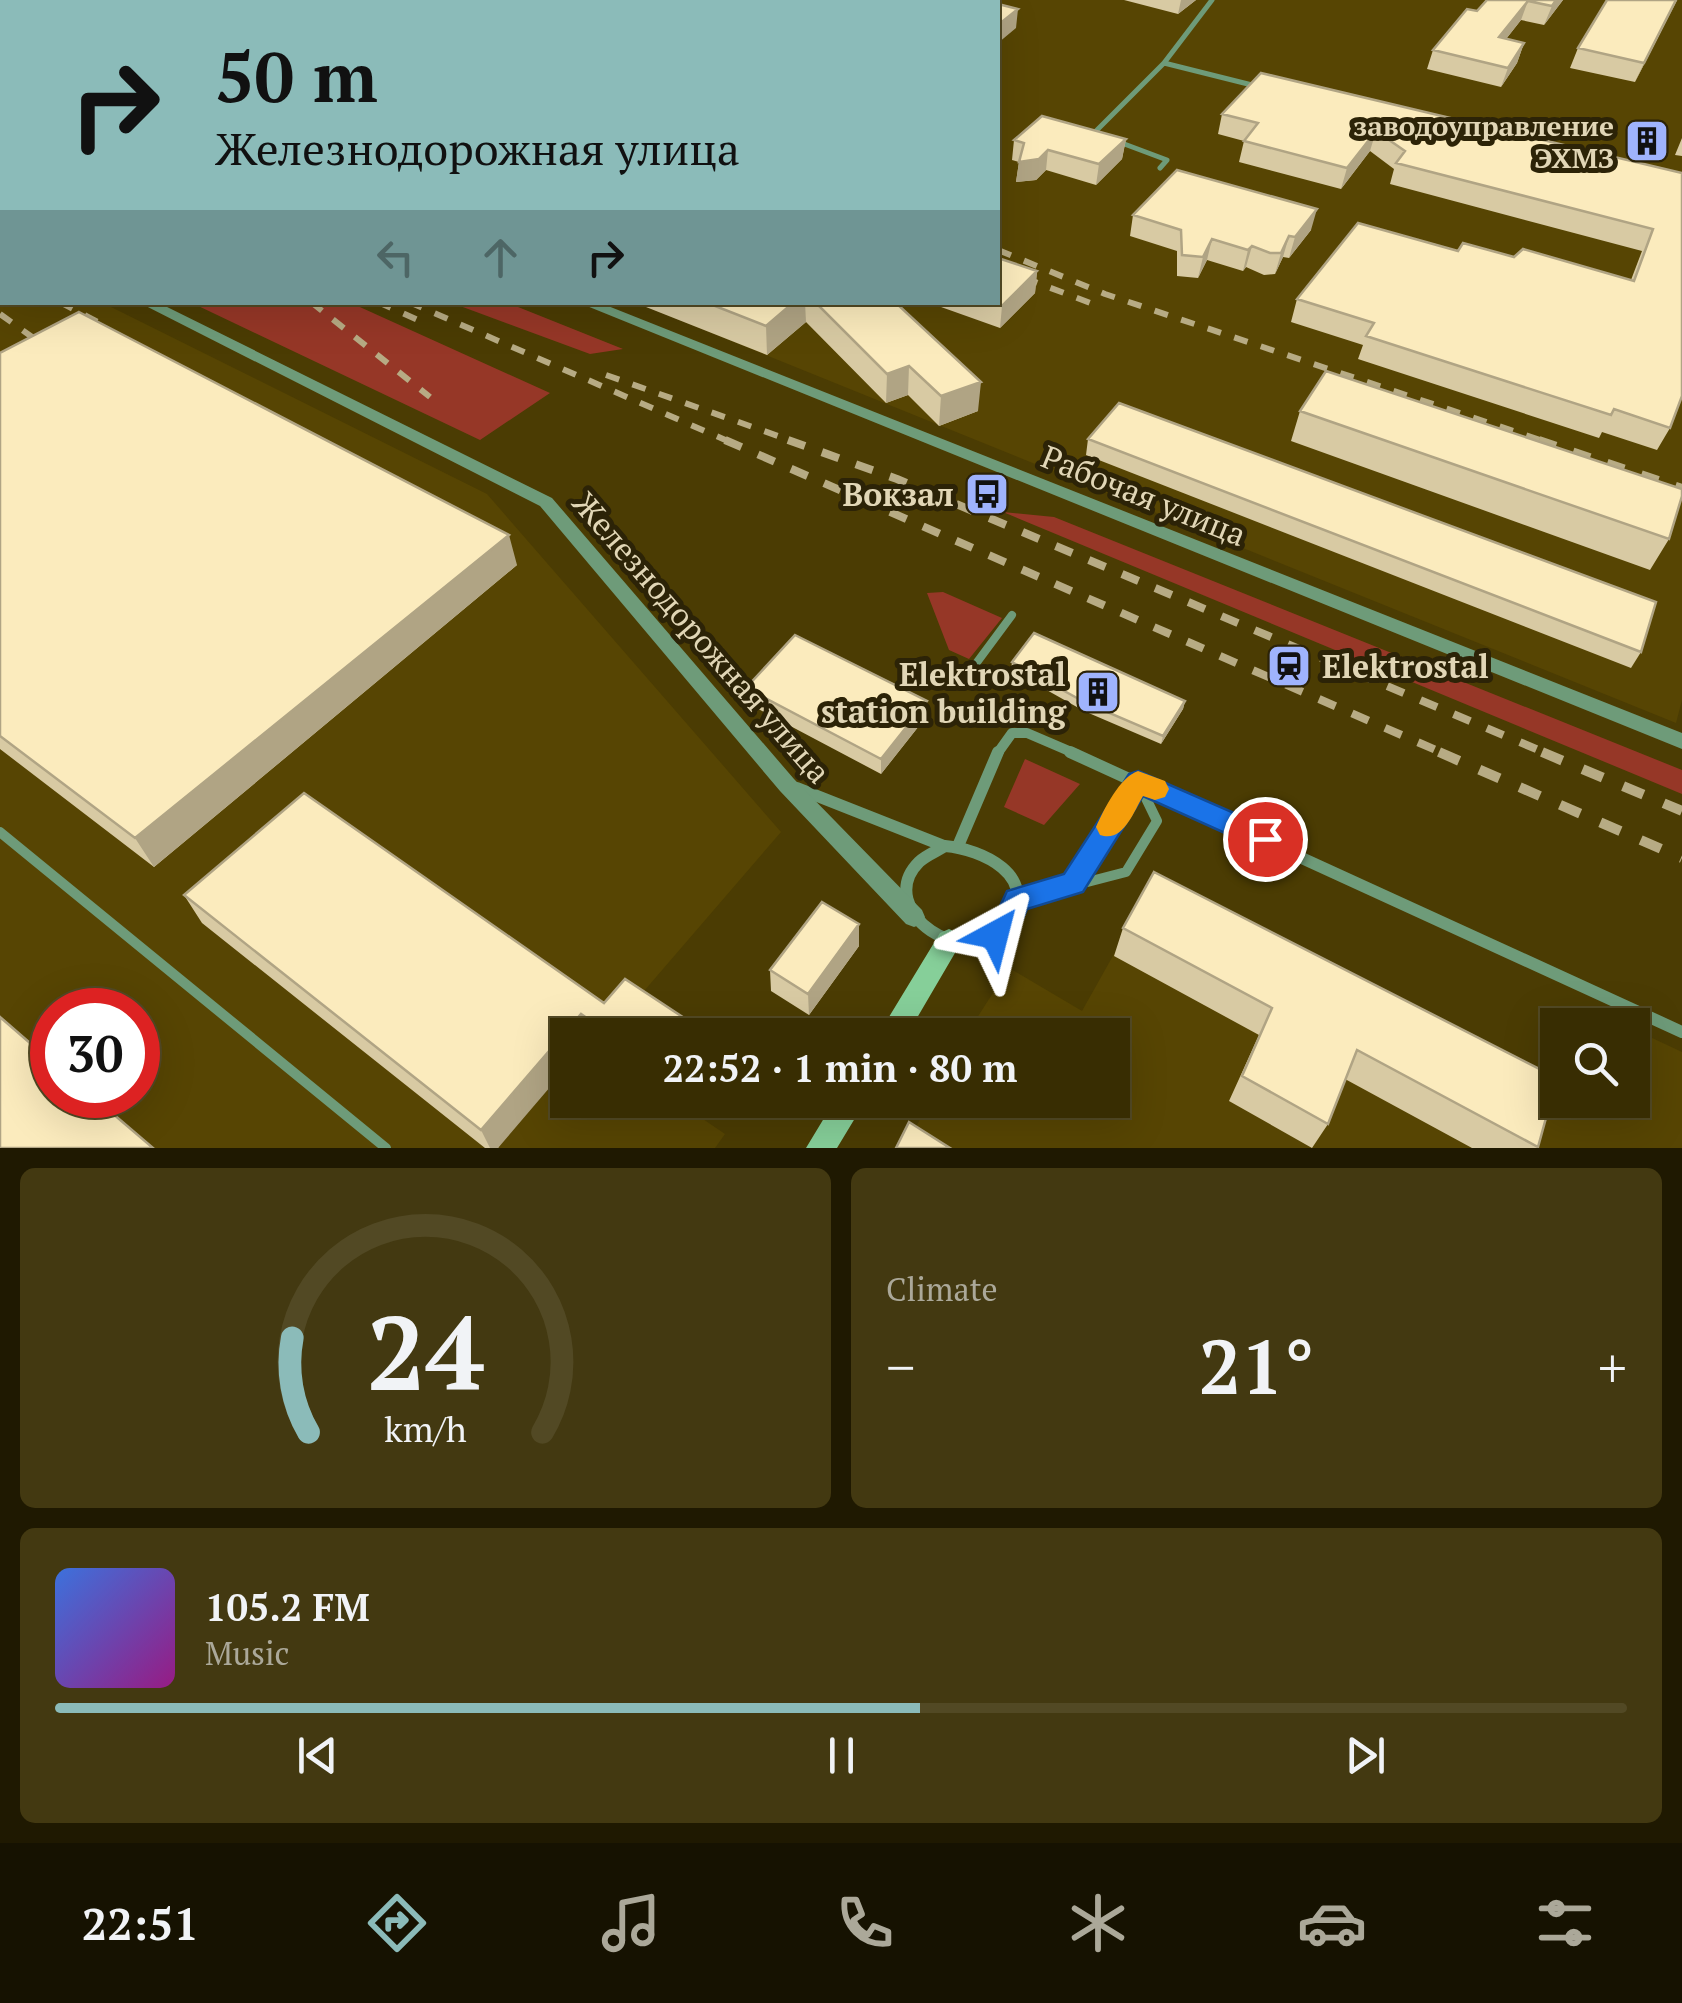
<!DOCTYPE html>
<meta charset="utf-8">
<style>
:root{--surface:#382d02;--page:#433911;--text:#f1f3f6;--muted:#aba899;--line:#524924;--accent:#8bbbb9}
body{margin:0;font-family:"PT Serif",serif;background:var(--page);color:var(--text);height:100vh;display:flex;flex-direction:column;font-size:38px;white-space:nowrap}
*{box-sizing:border-box;margin:0}
p{font-size:32px;color:var(--muted)}
.icon{flex:none;width:55px;height:55px;fill:none;stroke:currentColor;stroke-width:2;stroke-linecap:round;stroke-linejoin:round}
.map{position:relative;height:1148px;overflow:hidden}
.side{display:flex;flex-direction:column;gap:20px;padding:20px;background:#1f1901;flex:1}
.side>*{flex:none}
.banner{position:absolute;left:0px;top:0px;width:1000px;height:305px;box-shadow:0 10px 40px #0002,0 0 0 2px var(--line);background:#8bbbb9;color:#111;overflow:hidden}
.tools{position:absolute;left:1540px;top:1008px;display:grid;gap:20px}
.tools a{display:grid;place-items:center;width:110px;height:110px;border-radius:0px;background:var(--surface);box-shadow:0 10px 40px #0002,0 0 0 2px var(--line);font-size:50px}
.speed{position:absolute;left:30px;top:988px;display:flex;gap:20px;font-size:50px;font-weight:700;text-align:center}
.speed>*{display:grid;place-content:center;width:130px;height:130px;border-radius:50%;background:var(--surface);box-shadow:0 10px 40px #0002,0 0 0 2px var(--line);line-height:1}
.speed .limit{border:15px solid #d22;background:#fff;color:#111}
.pin{position:absolute;display:grid;place-items:center;width:85px;height:85px;color:#fff;margin:-42px;border:5px solid #fff;border-radius:50%;box-shadow:0 2px 10px #0007}
.me{position:absolute;width:110px;margin:-55px;rotate:38deg;stroke-linejoin:round;filter:drop-shadow(0 0 8px #0008)}
.turn{display:flex;align-items:center;gap:35px;height:210px;padding:0 50px;font-size:45px}
.turn .icon{width:130px;height:130px;stroke-width:2.5}
.turn b{display:block;font-size:70px;line-height:85px}
.lanes{display:flex;align-items:center;height:95px;padding:0 50px;background:#0003;justify-content:center;gap:50px;direction:ltr}
.lanes .off{opacity:.35}
.big{font-size:75px;font-weight:700;line-height:1.1}
.side .card{flex:1;display:flex;flex-direction:column;justify-content:center;gap:15px;min-width:0;padding:0 35px;border-radius:15px;background:var(--page)}
.side .dial{align-items:center;gap:0}
.dial svg{height:260px;overflow:visible;fill:none;stroke:var(--line);stroke-width:7;stroke-linecap:round;text-anchor:middle}
.dial text{fill:var(--text);stroke:none}
.song{display:flex;align-items:center;gap:30px}
.cover{width:120px;height:120px;border-radius:15px;background:linear-gradient(135deg,hsl(220 70% 55%),hsl(310 70% 35%))}
.played{height:10px;border-radius:5px;background:linear-gradient(90deg,var(--accent) 55%,var(--line) 55%)}
.keys{display:flex;justify-content:space-around;direction:ltr}
.heat{display:flex;justify-content:space-between;align-items:center;font-size:55px;direction:ltr}
.side .tiles{flex:1;display:grid;gap:20px;grid-template-columns:1fr 1fr}
.card:last-child{grid-column:span 2}
.trip{position:absolute;left:550px;top:1018px;width:580px;height:100px;border-radius:0px;background:var(--surface);box-shadow:0 10px 40px #0002,0 0 0 2px var(--line);font-weight:700;line-height:100px;text-align:center}
.menu{display:flex;height:160px;justify-content:space-around;align-items:center;background:#161201;color:var(--muted)}
.menu .icon{width:70px;height:70px}
.menu .selected{color:var(--accent)}
.menu b{font-size:45px;color:var(--text)}
.map>svg:first-child{display:block}
</style>
<div class="map">
<svg width="1682" height="1148" viewBox="0 0 1682 1148">
<rect width="100%" height="100%" fill="#4b3c03"/>
<path fill="#574503" fill-rule="evenodd" d="M 40,0 L 1682,0 L 1682,700 L 1676,723 L 637,303 L 998,302 L 998,2 Z
M 0,251 L 2,302 L 103,303 L 487,494 L 781,832 L 632,1005 L 568,1035 L 568,1100 L 675,1100 L 725,1134 L 715,1148 L 0,1148 ZM 52,1010 L 138,1010 L 138,1095 L 52,1095 Z
M 1114,954 L 1262,1034 L 1479,1148 L 905,1148 L 930,1100 L 1112,1100 L 1112,1035 L 966,1035 L 1009,968 L 1082,1011 Z
M 1633,1029 L 1682,1052 L 1682,1148 L 1529,1148 L 1557,1047 L 1558,1100 L 1632,1100 Z"/>
<path fill="#963727" d="M 192,303 L 351,303 L 550,393 L 480,440 Z
M 452,303 L 508,303 L 623,349 L 590,354 Z
M 1003,512 L 1054,517 L 1682,770 L 1682,794 Z
M 943,592 L 1002,618 L 969,659 L 949,650 L 927,593 Z
M 1025,759 L 1080,784 L 1044,825 L 1004,807 Z"/>
<g fill="none" stroke-linecap="round" stroke-linejoin="round">
<path stroke="#6e9b79" stroke-width="5" d="M 1212,0 L 1164,63 L 1256,86
M 1101,135 L 1094,133 L 1164,63
M 1119,142 L 1167,160 L 1160,168"/>
<path stroke="#6e9b79" stroke-width="8" d="M 972,669 L 1012,615"/>
<path stroke="#6e9b79" stroke-width="10" d="M 0,832 L 386,1148
M 1073,883 L 1138,782
M 1018,900 L 1126,872 L 1157,821 L 1140,786"/>
<path stroke="#6e9b79" stroke-width="10" d="M 997,754 L 1012,733 L 1027,733 L 1076,754"/>
<path stroke="#6e9b79" stroke-width="12" d="M 1070,752 L 1682,1032
M 797,788 L 944,846
M 945,846 C 982,849 1039,876 1009,920 C 968,979 872,909 919,862 C 925,856 937,851 945,846 Z
M 958,846 L 998,752"/>
<path fill="#6e9b79" fill-rule="evenodd" d="M 0,37 L 2,38 L 2,44 L 0,44 Z
M 0,226 L 2,227 L 2,235 L 0,234 Z
M 138,302 L 157,302 L 552,498 L 794,779 L 922,910 L 925,917 L 922,924 L 914,927 L 906,924 L 780,791 L 540,506 Z
M 577,302 L 598,302 L 1682,733 L 1682,749 Z"/>
<path fill="#86cf99" fill-rule="evenodd" d="M 949,929 L 958,933 L 962,941 L 907,1035 L 878,1035 L 940,933 Z
M 835,1100 L 866,1100 L 837,1148 L 806,1148 Z"/>
<path stroke="#b7ab84" stroke-width="6" stroke-dasharray="14 14" stroke-linecap="butt" d="M 998,250 L 1105,294 L 1546,442
M 998,268 L 1101,307
M 60,302 L 105,326
M 311,302 L 430,397
M 378,302 L 420,321
M 409,302 L 730,442
M 0,314 L 53,352
M 606,375 L 795,442"/>
<path stroke="#b7ab84" stroke-width="8" stroke-dasharray="18 18" stroke-linecap="butt" d="M 725,440 L 1445,754
M 788,440 L 897,479 L 1548,754
M 1539,440 L 1682,488"/>
<path stroke="#b7ab84" stroke-width="10" stroke-dasharray="22 22" stroke-linecap="butt" d="M 1439,752 L 1682,858
M 1542,752 L 1682,811"/>
</g>
<path fill="#d8caa3" d="M 1124,0 L 1196,0 L 1178,14 Z
M 1487,0 L 1563,0 L 1544,25 L 1521,20 L 1506,39 L 1524,43 L 1517,63 L 1501,87 L 1427,69 L 1433,50 L 1477,11 Z
M 1607,0 L 1677,0 L 1635,82 L 1570,68 L 1578,48 Z
M 1261,73 L 1682,173 L 1670,428 L 1657,450 L 1602,432 L 1599,438 L 1358,359 L 1363,345 L 1291,322 L 1297,299 L 1458,251 L 1514,257 L 1631,280 L 1642,251 L 1390,184 L 1394,169 L 1370,151 L 1341,189 L 1239,162 L 1244,141 L 1218,134 L 1222,114 Z
M 1682,138 L 1682,156 L 1675,155 Z
M 1126,139 L 1122,159 L 1096,185 L 1046,170 L 1036,180 L 1016,182 L 1019,162 L 1012,160 L 1014,140 Z
M 1133,215 L 1311,230 L 1289,258 L 1283,257 L 1275,274 L 1264,275 L 1246,267 L 1243,271 L 1207,260 L 1198,278 L 1177,276 L 1177,251 L 1130,236 Z
M 1037,271 L 1035,293 L 1000,328 L 927,302 L 998,302 Z
M 645,302 L 870,302 L 978,411 L 939,426 L 908,395 L 886,403 L 806,322 L 767,355 L 646,307 Z
M 0,353 L 517,565 L 154,867 L 0,749 Z
M 1300,411 L 1669,539 L 1650,570 L 1291,441 Z
M 1088,439 L 1641,652 L 1631,668 L 1086,455 Z
M 1012,662 L 1185,701 L 1183,709 L 1161,744 L 1084,711 L 1011,670 Z
M 746,688 L 927,701 L 926,717 L 881,774 L 747,703 Z
M 1154,872 L 1538,1148 L 1472,1148 L 1345,1079 L 1328,1124 L 1312,1148 L 1229,1101 L 1259,1035 L 1114,956 L 1123,928 Z
M 184,895 L 604,1003 L 710,1035 L 568,1035 L 498,1148 L 485,1148 L 202,923 Z
M 859,924 L 859,946 L 809,1015 L 771,991 L 770,970 Z
M 675,1100 L 698,1100 L 690,1110 Z"/>
<path fill="#b0a484" d="M 1181,0 L 1196,0 L 1178,14 Z
M 1556,0 L 1563,0 L 1544,25 L 1552,6 Z
M 1676,0 L 1677,0 L 1635,82 L 1644,63 Z
M 1528,1 L 1521,20 L 1492,57 L 1499,37 Z
M 1018,9 L 1016,28 L 998,43 L 998,25 Z
M 1524,43 L 1517,63 L 1501,87 L 1508,68 Z
M 1376,131 L 1370,151 L 1341,189 L 1347,168 Z
M 1126,139 L 1122,159 L 1096,185 L 1099,164 Z
M 1048,150 L 1046,170 L 1036,180 L 1016,182 L 1019,162 Z
M 1317,209 L 1311,230 L 1289,258 L 1295,237 Z
M 1289,236 L 1283,257 L 1275,274 L 1281,253 Z
M 1212,239 L 1207,260 L 1198,278 L 1203,257 Z
M 1252,246 L 1246,267 L 1243,271 L 1248,250 Z
M 1037,271 L 1035,293 L 1000,328 L 1002,306 Z
M 794,302 L 805,302 L 806,322 L 767,355 L 766,326 Z
M 909,366 L 908,395 L 886,403 L 887,374 Z
M 981,382 L 978,411 L 939,426 L 941,396 Z
M 509,535 L 517,565 L 154,867 L 135,838 Z
M 927,701 L 926,717 L 881,774 L 881,759 Z
M 1185,701 L 1183,709 L 1161,744 L 1163,736 Z
M 859,924 L 859,946 L 809,1015 L 808,994 Z
M 581,1014 L 587,1035 L 568,1035 L 568,1066 L 498,1148 L 490,1148 L 481,1130 Z
M 688,1100 L 698,1100 L 690,1110 Z"/>
<path fill="#fbebbd" stroke="#b0a484" stroke-width="2.5" d="M 929,0 L 981,0 L 992,2 L 925,2 Z
M 1487,0 L 1556,0 L 1552,6 L 1528,1 L 1499,37 L 1524,43 L 1508,68 L 1433,50 L 1467,9 L 1477,11 Z
M 1607,0 L 1676,0 L 1644,63 L 1578,48 Z
M 998,4 L 1018,9 L 998,25 Z
M 1261,73 L 1682,173 L 1682,396 L 1670,428 L 1614,409 L 1611,415 L 1366,336 L 1374,323 L 1297,299 L 1358,223 L 1458,251 L 1463,243 L 1514,257 L 1523,249 L 1634,281 L 1653,229 L 1396,163 L 1405,151 L 1376,131 L 1347,168 L 1244,141 L 1258,123 L 1222,114 Z
M 1042,116 L 1126,139 L 1099,164 L 1048,150 L 1039,159 L 1019,162 L 1024,143 L 1014,140 Z
M 1177,170 L 1317,209 L 1295,237 L 1289,236 L 1281,253 L 1270,253 L 1252,246 L 1248,250 L 1212,239 L 1203,257 L 1182,255 L 1181,230 L 1133,215 Z
M 998,258 L 1037,271 L 1002,306 L 993,302 L 998,302 Z
M 705,302 L 794,302 L 766,326 Z
M 815,302 L 870,302 L 873,305 L 880,302 L 895,302 L 981,382 L 941,396 L 909,366 L 887,374 Z
M 79,312 L 509,535 L 135,838 L 0,736 L 0,353 Z
M 1326,371 L 1682,489 L 1682,496 L 1669,539 L 1300,411 Z
M 1119,403 L 1656,602 L 1641,652 L 1088,439 Z
M 1034,633 L 1185,701 L 1163,736 L 1086,703 L 1012,662 Z
M 795,635 L 927,701 L 881,759 L 746,688 Z
M 304,793 L 604,1003 L 625,979 L 710,1035 L 611,1035 L 581,1014 L 481,1130 L 184,895 Z
M 1154,872 L 1557,1078 L 1538,1147 L 1357,1050 L 1328,1124 L 1242,1076 L 1272,1008 L 1123,928 Z
M 822,902 L 859,924 L 808,994 L 770,970 Z
M 0,1017 L 52,1062 L 52,1095 L 91,1095 L 153,1148 L 0,1148 Z
M 909,1122 L 950,1148 L 896,1148 Z"/>
<path fill="#1a73e8" stroke="#114b97" stroke-width="2.5" d="M 1138,771 L 1275,831 L 1279,839 L 1275,847 L 1265,850 L 1256,847 L 1143,796 L 1083,892 L 1027,909 C 1019,928 1014,941 995,948 L 984,944 L 980,935 L 995,917 L 1007,891 L 1064,874 L 1129,774 Z"/>
<path fill="#f59e0b" d="M 1138,771 L 1165,781 L 1169,789 L 1165,797 L 1155,800 L 1143,796 C 1133,813 1123,843 1100,835 L 1096,827 C 1104,809 1120,777 1138,771 Z"/>
<defs>
<symbol id="building-square" viewBox="-11 -11 22 22"><rect x="-9" y="-9" width="18" height="18" rx="4" fill="#9fb3fd" stroke="#2c2307"/><path d="M-4-6H4V6H1V3H-1V6H-4ZM-2.5-4.3h1.7v1.8h-1.7ZM.8-4.3h1.7v1.8H.8ZM-2.5-1h1.7V.8h-1.7ZM.8-1h1.7V.8H.8Z" fill="#111"/></symbol>
<symbol id="bus-square" viewBox="-11 -11 22 22"><rect x="-9" y="-9" width="18" height="18" rx="4" fill="#9fb3fd" stroke="#2c2307"/><path d="M-5-6H5V4H4V6H2V4H-2V6H-4V4H-5ZM-3.5-4V0h7V-4ZM-3.5 1.2v1.5H-2V1.2ZM2 1.2v1.5H3.5V1.2Z" fill="#111"/></symbol>
<symbol id="station-square" viewBox="-11 -11 22 22"><rect x="-9" y="-9" width="18" height="18" rx="4" fill="#9fb3fd" stroke="#2c2307"/><path d="M-3-6H3Q5-6 5-4V2Q5 4 3 4L4.5 6H3L1.5 4h-3L-3 6H-4.5L-3 4Q-5 4-5 2V-4Q-5-6-3-6ZM-3.5-4v3h7v-3ZM-3.5 1v1.5H-2V1ZM2 1v1.5H3.5V1Z" fill="#111"/></symbol>
</defs>
<g fill-rule="evenodd">
<use href="#building-square" x="1622" y="116" width="50" height="50"/>
<use href="#bus-square" x="962" y="469" width="50" height="50"/>
<use href="#station-square" x="1264" y="641" width="50" height="50"/>
<use href="#building-square" x="1073" y="667" width="50" height="50"/>
</g>
<g text-anchor="middle" dominant-baseline="central" stroke-width="10" stroke-linejoin="round" paint-order="stroke">
<g font-size="28" font-weight="bold" fill="#e1d6b6" stroke="#2c2307" text-anchor="end">
<text x="1614" y="125">заводоуправление<tspan x="1614" dy="32">ЭХМЗ</tspan></text>
</g>
<g font-size="32" font-weight="bold" fill="#e1d6b6" stroke="#2c2307" text-anchor="end">
<text x="954" y="494">Вокзал</text>
<text x="1322" y="666" text-anchor="start">Elektrostal</text>
<text x="1066" y="674">Elektrostal<tspan x="1066" dy="37">station building</tspan></text>
</g>
<g font-size="32" fill="#e1d6b6" stroke="#2c2307">
<text transform="translate(1144 495) rotate(22)">Рабочая улица</text>
<text transform="translate(702 637) rotate(49)">Железнодорожная улица</text>
</g>
</g>
</svg>
<div class="tools">
<a><svg class="icon" aria-label="search" viewBox="0 0 24 24"><circle cx="10" cy="10" r="6"/><path d="M15 15l6 6"/></svg></a>
</div>
<div class="speed"><div class="limit">30</div></div>
<div class="pin" style="left:1265px;top:839px;background:#d93025"><svg class="icon" aria-label="arrive" viewBox="0 0 24 24"><path d="M6 21V4h12l-3 4 3 4H6"/></svg></div>
<svg class="me" style="left:995px;top:935px" viewBox="-20 -20 40 40"><path d="M0-17L14 15 0 8-14 15z" fill="#1a73e8" stroke="#fff" stroke-width="4"/></svg>
<div class="trip">22:52 · 1 min · 80 m</div>
<div class="banner">
<div class="turn"><svg class="icon" aria-label="right" viewBox="0 0 24 24"><path d="M7 20v-9h11M14 6l5 5-5 5"/></svg><div><b>50 m</b>Железнодорожная улица</div></div>
<div class="lanes"><svg class="icon off" aria-label="left" viewBox="0 0 24 24"><path d="M17 20v-9H6M10 6l-5 5 5 5"/></svg><svg class="icon off" aria-label="ahead" viewBox="0 0 24 24"><path d="M12 20V5M6 11l6-6 6 6"/></svg><svg class="icon" aria-label="right" viewBox="0 0 24 24"><path d="M7 20v-9h11M14 6l5 5-5 5"/></svg></div>
</div>
</div>
<section class="side">
<div class="tiles">
<div class="card dial"><svg viewBox="0 0 100 80">
<path d="M14 69A42 42 0 1 1 86 69"/>
<path d="M14 69A42 42 0 0 1 9 40" stroke="#8bbbb9"/>
<text x="50" y="56" font-size="32" font-weight="700">24</text>
<text x="50" y="72" font-size="11">km/h</text>
</svg></div>
<div class="card"><p>Climate</p>
<div class="heat"><a>−</a><b class="big">21°</b><a>+</a></div>
</div>
<div class="card">
<div class="song"><i class="cover"></i><div><b>105.2 FM</b><p>Music</p></div></div>
<div class="played"></div>
<div class="keys"><svg class="icon" aria-label="previous" viewBox="0 0 24 24"><path d="M18 5L8 12l10 7zM5 5v14"/></svg><svg class="icon" aria-label="pause" viewBox="0 0 24 24"><path d="M8 5v14M16 5v14"/></svg><svg class="icon" aria-label="next" viewBox="0 0 24 24"><path d="M6 5l10 7-10 7zM19 5v14"/></svg></div>
</div>
</div>
</section>
<nav class="menu">
<b>22:51</b>
<svg class="icon selected" aria-label="directions" viewBox="0 0 24 24"><path d="M12 3l9 9-9 9-9-9zM9 14v-3h6M13 9l2 2-2 2"/></svg>
<svg class="icon" aria-label="music" viewBox="0 0 24 24"><path d="M9 18V5l10-2v13"/><circle cx="6" cy="18" r="3"/><circle cx="16" cy="16" r="3"/></svg>
<svg class="icon" aria-label="phone" viewBox="0 0 24 24"><path d="M5 4h4l2 5-3 2q2 4 5 5l2-3 5 2v4C11 20 4 13 5 4z"/></svg>
<svg class="icon" aria-label="climate" viewBox="0 0 24 24"><path d="M12 3v18M4 7l16 10M4 17L20 7"/></svg>
<svg class="icon" aria-label="car" viewBox="0 0 24 24"><path d="M5 17H2v-5l4-1 3-4h7l3 4 3 1v5h-3M9 17h6M6 11h13"/><circle cx="7" cy="17" r="2"/><circle cx="17" cy="17" r="2"/></svg>
<svg class="icon" aria-label="filters" viewBox="0 0 24 24"><path d="M4 7h16M4 17h16"/><circle cx="9" cy="7" r="2"/><circle cx="15" cy="17" r="2"/></svg>
</nav>
